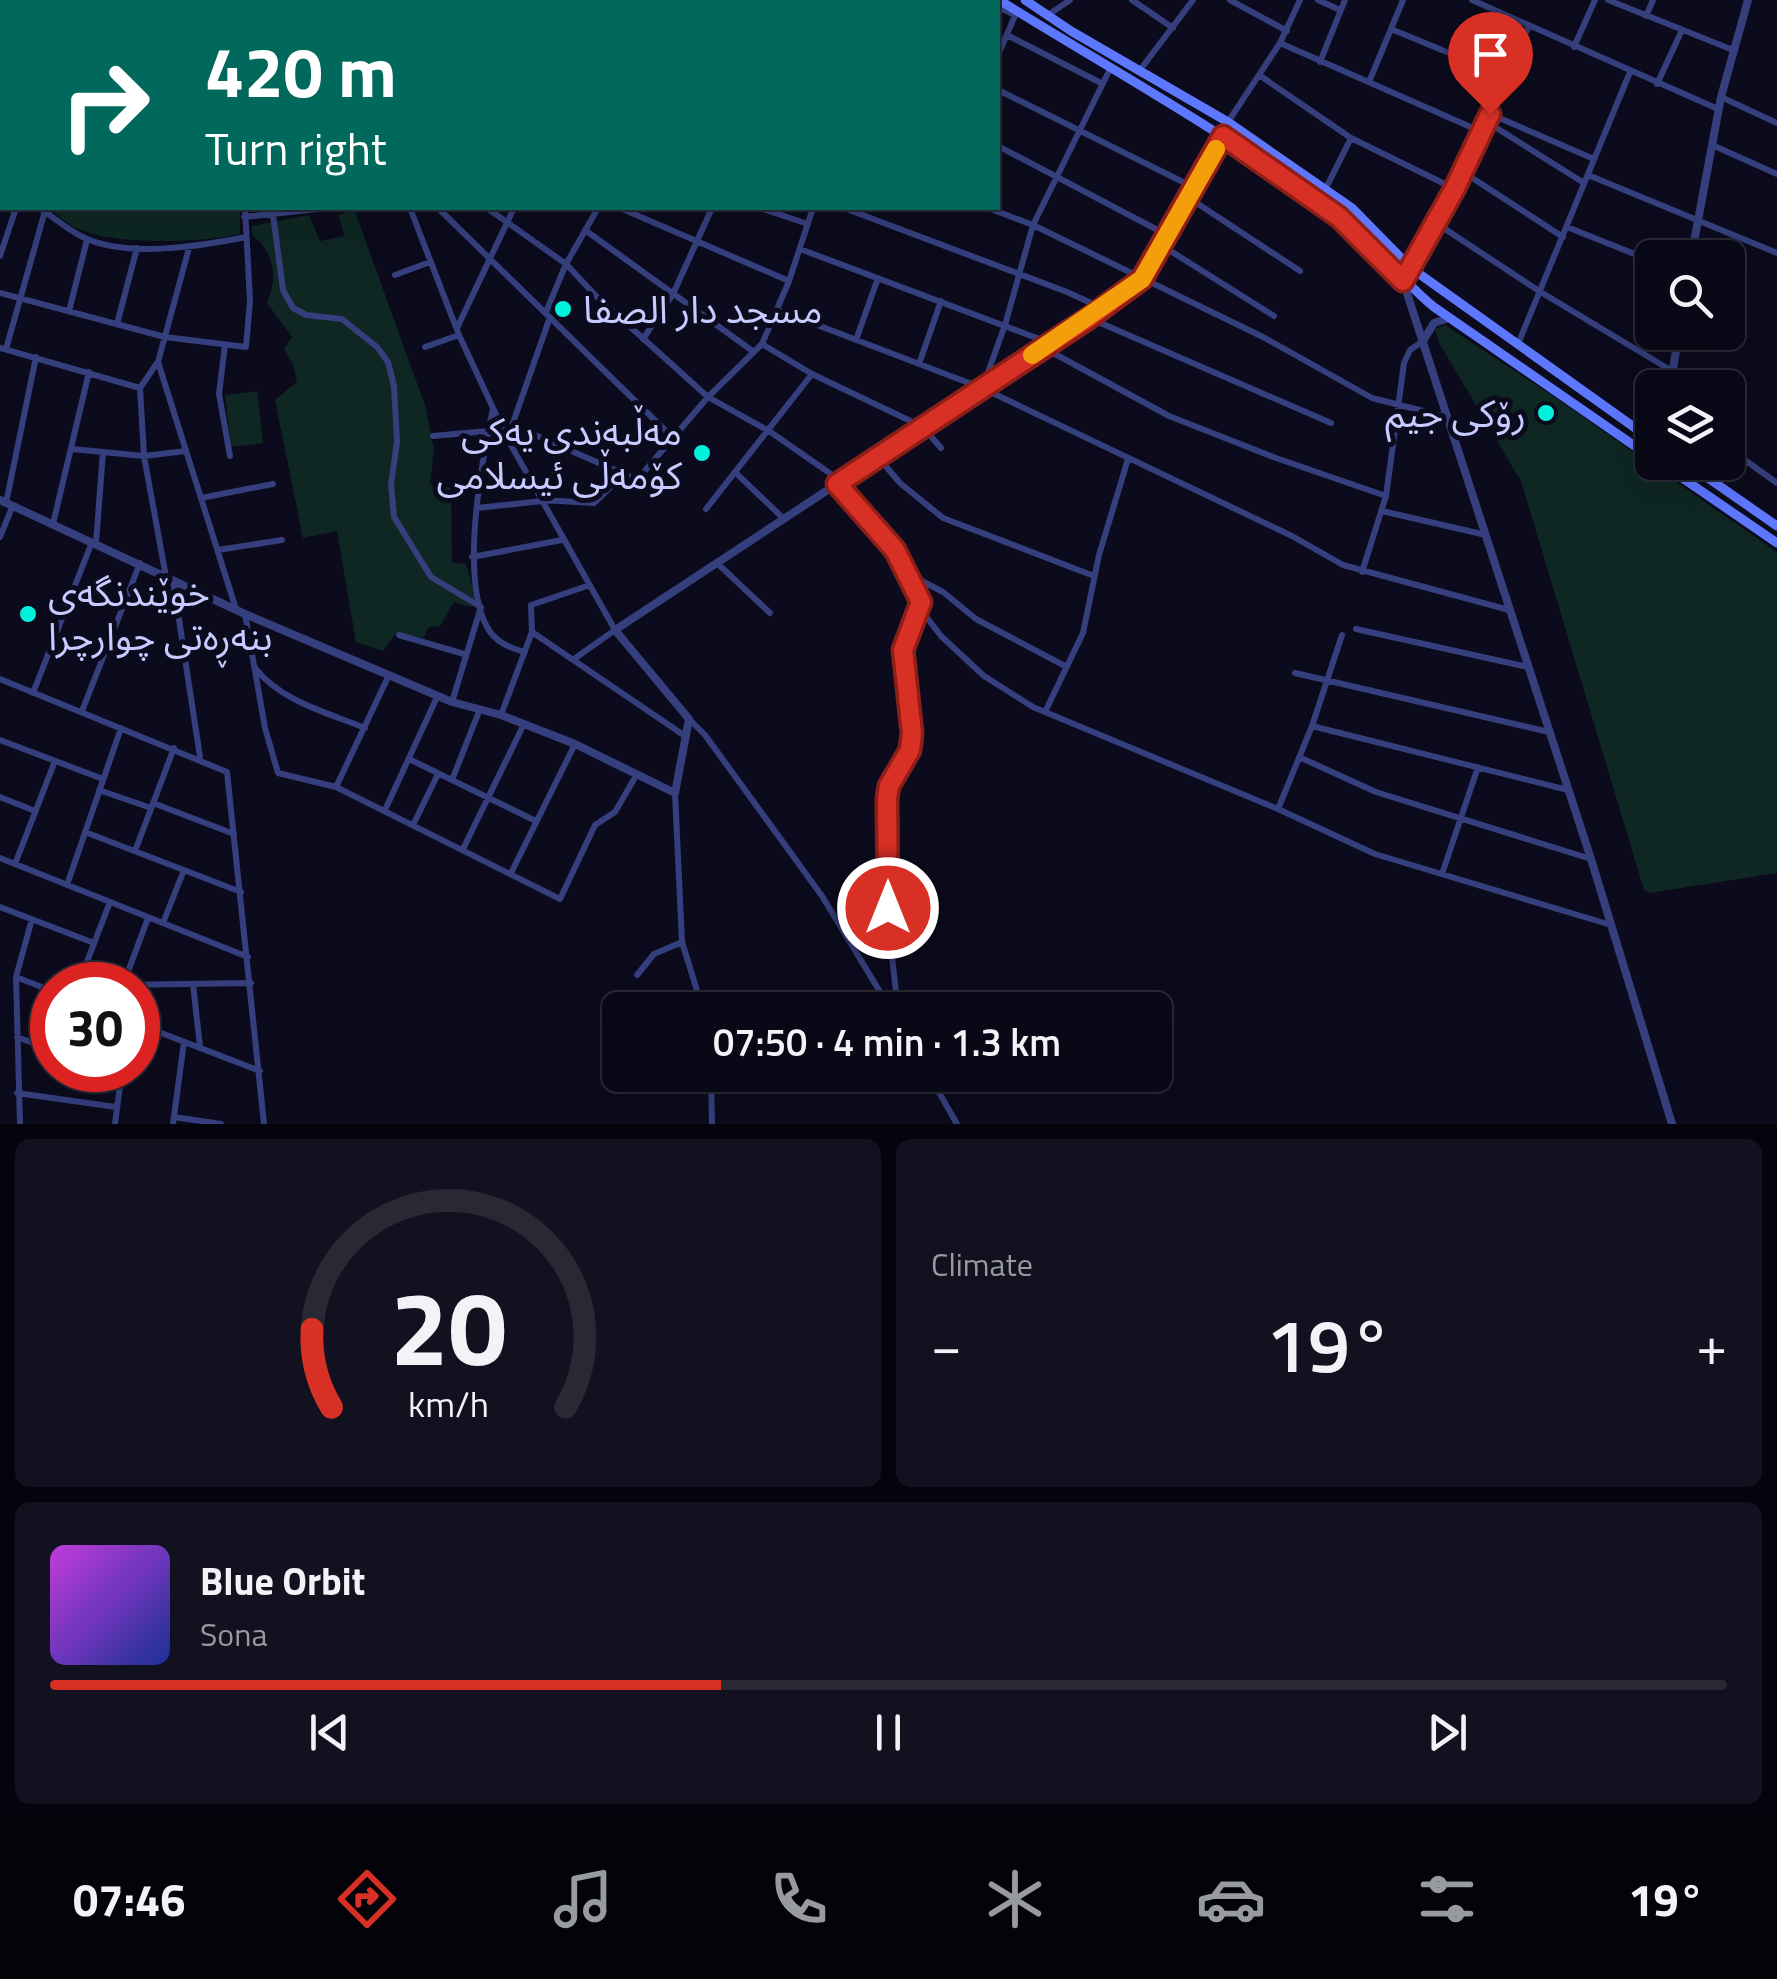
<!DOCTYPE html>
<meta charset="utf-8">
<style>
:root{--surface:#080816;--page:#11111f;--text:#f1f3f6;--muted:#989aa1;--line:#292935;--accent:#d93025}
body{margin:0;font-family:"Titillium Web","Noto Sans Arabic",sans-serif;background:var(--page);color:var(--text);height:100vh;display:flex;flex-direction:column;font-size:38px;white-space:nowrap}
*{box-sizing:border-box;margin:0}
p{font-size:32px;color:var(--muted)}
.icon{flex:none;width:55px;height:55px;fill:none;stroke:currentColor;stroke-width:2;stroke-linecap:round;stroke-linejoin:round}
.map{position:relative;height:1124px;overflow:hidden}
.drawer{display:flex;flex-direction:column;gap:15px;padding:15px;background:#04040c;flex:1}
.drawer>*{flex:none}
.hud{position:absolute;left:0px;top:0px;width:1000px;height:210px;box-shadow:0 10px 40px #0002,0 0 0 2px var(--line);background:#00695c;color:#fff;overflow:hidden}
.tools{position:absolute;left:1635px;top:240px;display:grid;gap:20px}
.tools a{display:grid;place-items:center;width:110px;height:110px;border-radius:15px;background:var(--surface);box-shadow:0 10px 40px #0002,0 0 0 2px var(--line);font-size:50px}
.speed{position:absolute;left:30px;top:962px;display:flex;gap:20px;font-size:50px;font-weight:700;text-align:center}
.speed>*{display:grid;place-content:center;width:130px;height:130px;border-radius:50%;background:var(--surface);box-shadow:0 10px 40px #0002,0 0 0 2px var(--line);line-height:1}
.speed .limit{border:15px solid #d22;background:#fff;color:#111}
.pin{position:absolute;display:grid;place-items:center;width:85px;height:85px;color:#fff;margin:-102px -42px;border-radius:50% 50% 50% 0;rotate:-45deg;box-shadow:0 0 10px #0007}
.pin .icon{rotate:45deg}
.me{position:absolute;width:110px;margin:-55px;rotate:0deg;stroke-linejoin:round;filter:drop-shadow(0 0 8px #0008)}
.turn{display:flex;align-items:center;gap:35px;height:210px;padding:0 40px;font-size:45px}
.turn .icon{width:130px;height:130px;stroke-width:2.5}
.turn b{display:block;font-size:70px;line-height:85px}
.big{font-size:75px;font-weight:600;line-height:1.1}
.drawer .widget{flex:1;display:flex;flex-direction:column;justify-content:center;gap:15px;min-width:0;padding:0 35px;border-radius:15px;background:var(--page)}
.drawer .dial{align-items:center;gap:0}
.dial svg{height:260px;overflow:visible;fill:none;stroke:var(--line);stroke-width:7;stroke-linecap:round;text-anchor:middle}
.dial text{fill:var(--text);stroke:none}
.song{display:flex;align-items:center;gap:30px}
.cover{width:120px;height:120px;border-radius:15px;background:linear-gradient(135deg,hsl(290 70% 55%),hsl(230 70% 35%))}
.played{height:10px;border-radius:5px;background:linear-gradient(90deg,var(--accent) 40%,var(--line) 40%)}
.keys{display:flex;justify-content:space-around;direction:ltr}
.heat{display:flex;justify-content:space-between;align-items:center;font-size:55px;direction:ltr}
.drawer .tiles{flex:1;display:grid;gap:15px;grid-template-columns:1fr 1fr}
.widget:last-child{grid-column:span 2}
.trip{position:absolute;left:602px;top:992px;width:570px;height:100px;border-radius:15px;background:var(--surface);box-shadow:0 10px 40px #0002,0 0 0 2px var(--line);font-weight:600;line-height:100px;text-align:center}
.dock{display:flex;height:160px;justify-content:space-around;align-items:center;background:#030309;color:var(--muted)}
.dock .icon{width:70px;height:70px}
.dock .on{color:var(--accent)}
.dock b{font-size:45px;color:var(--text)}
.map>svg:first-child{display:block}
</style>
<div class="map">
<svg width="1777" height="1124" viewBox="0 0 1777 1124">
<rect width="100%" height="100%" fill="#0b0b1d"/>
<path fill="#0e2722" d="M 48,208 L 240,208 L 240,234 C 199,243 112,246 74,227 C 65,222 56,214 48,208 Z
M 354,209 L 426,408 L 434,450 L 430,484 L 451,488 L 452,563 L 466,564 L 475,596 L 471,607 L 454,602 L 440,626 L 429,627 L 423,638 L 396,633 L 383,651 L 356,642 L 337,531 L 303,538 L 275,400 L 297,382 L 294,367 L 284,349 L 292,337 L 267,303 C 278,277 275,253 252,235 L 252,226 L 309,215 L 320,241 L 345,236 L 338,215 Z
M 1445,325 L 1547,392 L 1777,552 L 1777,873 L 1649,893 L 1644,890 L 1521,481 L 1439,343 L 1435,329 Z
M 257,391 L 263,443 L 231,447 L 225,395 Z"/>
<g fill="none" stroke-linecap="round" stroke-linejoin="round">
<path stroke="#353f7d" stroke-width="6" d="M 33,0 L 39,2
M 102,0 L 102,2
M 163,0 L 165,2
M 220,0 L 222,2
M 292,0 L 294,2
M 554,0 L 560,2
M 691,0 L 696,2
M 801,0 L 806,2
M 862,0 L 868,2
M 982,0 L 988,2
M 1132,0 L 1173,28
M 1230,0 L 1287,31
M 1318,0 L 1340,10
M 1472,0 L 1718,109
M 1608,0 L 1733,50
M 4,2 L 4,0
M 143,2 L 148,0
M 333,2 L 334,0
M 423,2 L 424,0
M 517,2 L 518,0
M 610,2 L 611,0
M 675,2 L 677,0
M 785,2 L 786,0
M 890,2 L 891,0
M 998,7 L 1015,15
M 1048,15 L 1070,0
M 1646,16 L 1653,0
M 0,25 L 2,10
M 1391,29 L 1505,76
M 1007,35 L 1103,84
M 1280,43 L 1482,132
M 1574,47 L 1595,0
M 0,54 L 2,54
M 998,55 L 1017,11
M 1320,62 L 1345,0
M 1140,70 L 1193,0
M 1259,75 L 1351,138 L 1455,189
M 1369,82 L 1403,0
M 1657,84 L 1682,30
M 998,90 L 1195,188
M 1721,97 L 1777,123
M 1490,114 L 1594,159
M 1228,122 L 1280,43 L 1300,0
M 1487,122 L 1584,183
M 1712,145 L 1777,174
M 998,146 L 1167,235
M 1463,172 L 1563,237
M 1588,175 L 1777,253
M 0,179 L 2,181
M 1325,190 L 1351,138
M 1189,198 L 1300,271
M 40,208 C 54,218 69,231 85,238 C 128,258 201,246 246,237
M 410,208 L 459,335 L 507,438 L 615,630 L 574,659
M 438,208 L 672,437
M 487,208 L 566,264 L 596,296 L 708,397 L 769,431 L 841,481
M 620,208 L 789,281
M 760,208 L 808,224
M 844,208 L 1067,292 L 1102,308
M 988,208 L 1033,225 L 1263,337 L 1372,398 L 1447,417
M 273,215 L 283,290 L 293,308 L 306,315 L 342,319 L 377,347 L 388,362 L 394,386 L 397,442 L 391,485 L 394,517 L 431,577 L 481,607 L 452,702
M 244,217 L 327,208
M 1436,223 L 1539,291 L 1672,371
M 1567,227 L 1652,261
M 585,230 L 754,352
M 1161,245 L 1274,316
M 189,248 L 158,362 L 236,609
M 800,249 L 1050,343
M 0,256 L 16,208
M 1411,268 L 1455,189 L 1529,26
M 395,275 L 430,262
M 0,293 L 165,337 L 246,347 L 250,301 L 245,208
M 778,310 L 982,388 L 1292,536 L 1343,565 L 1509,610
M 69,311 L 87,240
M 546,312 L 566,264 L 598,208
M 1089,318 L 1331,423
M 117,324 L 137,248
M 457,328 L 514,208
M 643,339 L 673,294 L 712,208
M 856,340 L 878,278
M 762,344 L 812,374 L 923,427 L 941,448
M 1518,344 L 1630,72
M 225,345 L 219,394 L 230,456
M 425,347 L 459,335
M 0,348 L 140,388 L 157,363
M 1044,348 L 1169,416 L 1276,458 L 1386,496
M 6,349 L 45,211
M 919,364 L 941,301
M 983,386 L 1005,325 L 1033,225 L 1110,69
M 140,388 L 144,456 L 166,577
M 493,409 C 481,465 460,576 487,627 C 495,642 510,648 525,652
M 512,425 L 624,474
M 433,436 L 488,431
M 508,437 L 550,317
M 1728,448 L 1777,483
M 72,449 L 144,456 L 186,451
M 878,457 L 900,483 L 943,518 L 1094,576
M 735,472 L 784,519
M 837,484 L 895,550 L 912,580 L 924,614 L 941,636 L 984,676 L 1033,707 L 1278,809 L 1375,854 L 1611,925
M 201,498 L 273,484
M 543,500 L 594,503 L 624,474 L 637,480 L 708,397 L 762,344 L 789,281 L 813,208
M 6,503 L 36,357
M 477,508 L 542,501
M 706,509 L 812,374
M 1382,511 L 1486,535
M 53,524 L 89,372
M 0,537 L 13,505
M 96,543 L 103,452
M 218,550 L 282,540
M 472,557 L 562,540
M 718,564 L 770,613
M 1362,572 L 1386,496 L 1404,363 L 1410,350 L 1423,341
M 173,580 L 200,757
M 914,586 L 922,581 L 943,592 L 976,619 L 1067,667
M 245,614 L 265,728 L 278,773 L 336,787 L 560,899 L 595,825 L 615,812 L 637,774
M 1356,629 L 1528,667
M 532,632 L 531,605 L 590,585
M 399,635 L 464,654
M 256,669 C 281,701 328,713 365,728
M 1295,673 L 1549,732
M 0,679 L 227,772 L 264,1124
M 33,693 L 92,542
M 82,711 L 140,563
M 1045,712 L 1083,633 L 1099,555 L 1128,459
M 501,715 L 532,632 L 685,736
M 689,719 L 705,735 L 822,896 L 891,1010
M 1312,726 L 1568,790
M 0,740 L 103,779
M 1299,757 L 1376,792 L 1591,859
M 409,759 L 536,821
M 452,780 L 480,709
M 336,787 L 389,675
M 99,790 L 151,808
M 675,793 L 682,942 L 703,1010
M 0,797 L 35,811
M 153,803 L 234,834
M 1278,809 L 1312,726 L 1342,635
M 385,810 L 438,695
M 413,825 L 438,774
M 85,832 L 241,892
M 463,849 L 524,724
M 135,851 L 174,748
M 0,858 L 248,957
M 15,864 L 55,761
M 511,873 L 575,744
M 1442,874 L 1478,767
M 67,885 L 121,728
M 0,907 L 94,943
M 163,923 L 184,870
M 637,975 L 654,954 L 682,942
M 16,977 L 52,991
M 193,984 L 200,1047
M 78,985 L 110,902
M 118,985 L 251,983
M 123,985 L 148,918
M 898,1010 L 889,930 L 887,798 L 889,786 L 910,750 L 912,733 L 903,650 L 920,603
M 138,1024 L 260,1071
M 17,1037 L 52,1050
M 711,1075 L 712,1124
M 929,1075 L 957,1124
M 17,1093 L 116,1107
M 174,1117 L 221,1124
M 20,1124 L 16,977 L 32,919
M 115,1124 L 122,1070
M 173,1124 L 184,1042"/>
<path stroke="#353f7d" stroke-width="8" d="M 1691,258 L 1721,97 L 1748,0
M 1411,268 L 1403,281 L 1591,859 L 1672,1124
M 1423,341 L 1434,323 L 1449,318
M 1670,388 L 1679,332
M 0,500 L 245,614 L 452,702 L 501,715 L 575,744 L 675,793 L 689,719 L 615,630 L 1089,318 L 1142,279 L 1223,136"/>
<path stroke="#5e77ff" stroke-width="9" d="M 999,0 C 1112,70 1228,134 1334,213 C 1371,240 1399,278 1434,307 L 1652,458
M 1025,0 L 1071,31 L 1228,122 L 1352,208 L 1411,268 L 1652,440
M 1659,462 L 1777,543
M 1685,462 L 1777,526"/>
</g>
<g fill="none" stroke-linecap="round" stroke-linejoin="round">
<defs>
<path id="route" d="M 888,908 L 887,798 L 889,786 L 910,750 L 912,733 L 903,650 L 921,602 L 895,550 L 837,484 L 1089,318 L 1142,279 L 1223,136 L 1339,217 L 1403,281 L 1455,188 L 1490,114"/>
</defs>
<use href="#route" stroke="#8d1f18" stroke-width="25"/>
<use href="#route" stroke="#d93025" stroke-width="18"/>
<path stroke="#f59e0b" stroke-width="18" d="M 1032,355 L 1142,279 L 1216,149"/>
</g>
<g fill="#00f2df" stroke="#0b0b1d" stroke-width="4">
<circle cx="563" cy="309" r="10"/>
<circle cx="1546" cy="413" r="10"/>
<circle cx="702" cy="453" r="10"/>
<circle cx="28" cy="614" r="10"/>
</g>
<g text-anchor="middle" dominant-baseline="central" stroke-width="10" stroke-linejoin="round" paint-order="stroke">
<g font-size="38" fill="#c7cbff" stroke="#0b0b1d" text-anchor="start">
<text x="583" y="309">مسجد دار الصفا</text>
<text x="1526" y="413" text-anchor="end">رۆکی جیم</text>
<text x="682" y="431" text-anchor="end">مەڵبەندی یەکی<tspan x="682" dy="44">کۆمەڵی ئیسلامی</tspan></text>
<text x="48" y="592">خوێندنگەی<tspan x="48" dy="44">بنەڕەتی چوارچرا</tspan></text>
</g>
</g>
</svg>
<div class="tools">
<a><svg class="icon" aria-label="search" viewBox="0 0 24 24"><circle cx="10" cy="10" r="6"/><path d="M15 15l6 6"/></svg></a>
<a><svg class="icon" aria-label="layers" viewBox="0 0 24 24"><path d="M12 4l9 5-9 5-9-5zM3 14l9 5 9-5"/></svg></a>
</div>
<div class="speed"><div class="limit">30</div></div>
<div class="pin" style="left:1490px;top:114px;background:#d93025"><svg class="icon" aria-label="arrive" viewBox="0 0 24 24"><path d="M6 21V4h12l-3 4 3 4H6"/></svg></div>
<svg class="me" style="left:888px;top:908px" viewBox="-20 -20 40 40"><circle r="17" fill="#d93025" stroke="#fff" stroke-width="3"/><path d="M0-11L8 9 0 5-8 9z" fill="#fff"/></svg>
<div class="trip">07:50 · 4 min · 1.3 km</div>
<div class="hud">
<div class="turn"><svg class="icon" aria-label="right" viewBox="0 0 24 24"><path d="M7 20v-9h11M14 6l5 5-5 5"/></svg><div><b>420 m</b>Turn right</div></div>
</div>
</div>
<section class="drawer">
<div class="tiles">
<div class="widget dial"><svg viewBox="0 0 100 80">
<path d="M14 69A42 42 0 1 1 86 69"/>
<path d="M14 69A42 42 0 0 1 8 45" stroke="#d93025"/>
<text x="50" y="56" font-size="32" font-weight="700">20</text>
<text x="50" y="72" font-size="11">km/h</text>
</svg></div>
<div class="widget"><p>Climate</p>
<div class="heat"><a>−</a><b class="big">19°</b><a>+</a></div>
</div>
<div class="widget">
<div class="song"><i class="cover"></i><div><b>Blue Orbit</b><p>Sona</p></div></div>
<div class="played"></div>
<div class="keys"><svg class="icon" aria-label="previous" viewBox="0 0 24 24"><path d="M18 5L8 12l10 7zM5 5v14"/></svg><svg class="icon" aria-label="pause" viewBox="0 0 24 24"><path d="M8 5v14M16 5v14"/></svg><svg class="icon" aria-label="next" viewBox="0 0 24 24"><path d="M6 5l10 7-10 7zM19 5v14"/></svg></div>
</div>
</div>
</section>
<nav class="dock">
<b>07:46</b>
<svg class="icon on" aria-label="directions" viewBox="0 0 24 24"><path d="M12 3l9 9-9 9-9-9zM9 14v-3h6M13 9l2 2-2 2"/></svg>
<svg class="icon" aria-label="music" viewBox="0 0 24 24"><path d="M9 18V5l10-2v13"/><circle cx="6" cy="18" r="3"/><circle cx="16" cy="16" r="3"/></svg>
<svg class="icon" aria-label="phone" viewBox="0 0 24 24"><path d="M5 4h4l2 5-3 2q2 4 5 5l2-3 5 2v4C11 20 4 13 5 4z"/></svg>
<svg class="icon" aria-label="climate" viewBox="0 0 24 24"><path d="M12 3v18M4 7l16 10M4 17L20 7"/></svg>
<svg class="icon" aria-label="car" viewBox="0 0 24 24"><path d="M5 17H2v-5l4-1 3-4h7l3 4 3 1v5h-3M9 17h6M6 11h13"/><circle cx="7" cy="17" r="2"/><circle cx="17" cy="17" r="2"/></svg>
<svg class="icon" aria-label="filters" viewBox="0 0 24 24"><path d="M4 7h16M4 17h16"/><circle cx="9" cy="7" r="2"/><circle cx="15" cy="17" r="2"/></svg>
<b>19°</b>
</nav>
